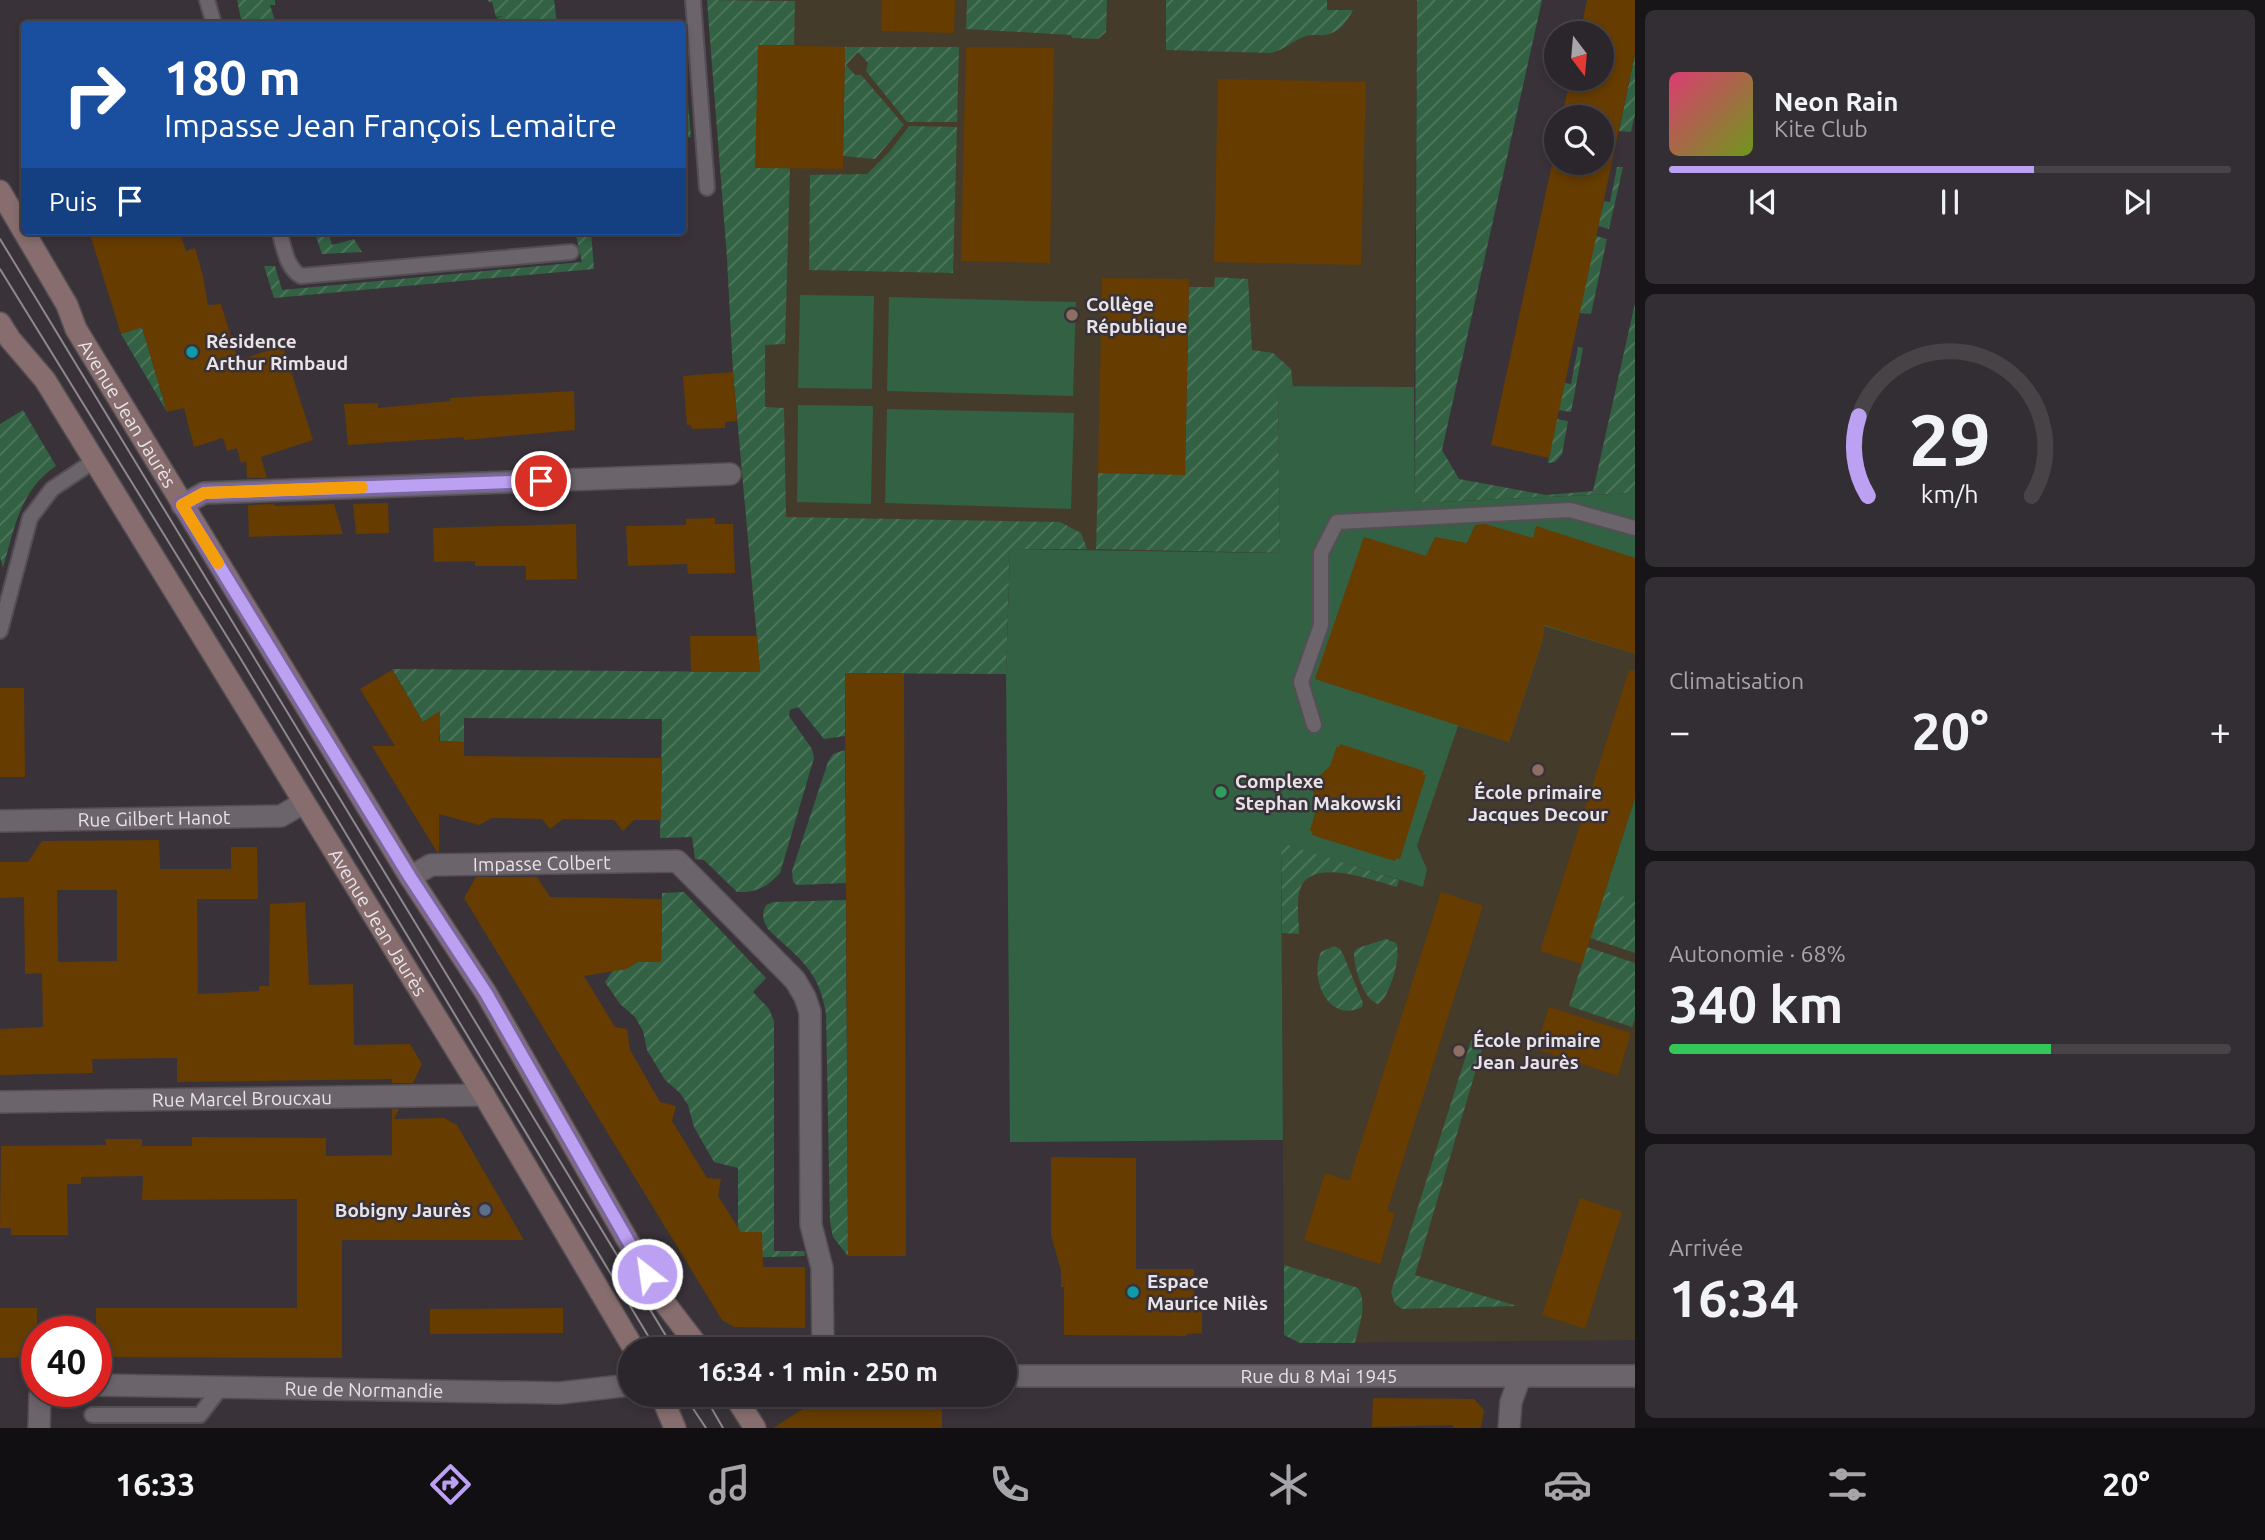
<!DOCTYPE html>
<html lang="fr">
<meta charset="utf-8">
<style>
:root{--surface:#2b262b;--page:#332e33;--text:#f1f3f6;--muted:#a6a5a9;--line:#474347;--accent:#bca0f2}
body{margin:0;font-family:Ubuntu,sans-serif;background:var(--page);color:var(--text);height:100vh;display:flex;flex-direction:column;font-size:26px;white-space:nowrap}
*{box-sizing:border-box;margin:0}
p{font-size:23px;color:var(--muted)}
.icon{flex:none;width:38px;height:38px;fill:none;stroke:currentColor;stroke-width:2;stroke-linecap:round;stroke-linejoin:round}
.map{position:relative;flex:1;overflow:hidden}
.side{display:flex;flex-direction:column;gap:10px;padding:10px;background:#181518;width:630px}
.side>*{flex:none}
.hud{position:absolute;left:21px;top:21px;width:665px;height:214px;border-radius:7px;box-shadow:0 4px 10px #0003,0 0 0 2px var(--line);background:#1a4fa0;color:#fff;overflow:hidden}
.needle{width:46px;rotate:164deg}
.controls{position:absolute;left:1544px;top:21px;display:grid;gap:14px}
.controls a{display:grid;place-items:center;width:70px;height:70px;border-radius:50%;background:var(--surface);box-shadow:0 4px 10px #0003,0 0 0 2px var(--line);font-size:35px}
.speed{position:absolute;left:21px;top:1316px;display:flex;gap:14px;font-size:35px;font-weight:700;text-align:center}
.speed>*{display:grid;place-content:center;width:91px;height:91px;border-radius:50%;background:var(--surface);box-shadow:0 4px 10px #0003,0 0 0 2px var(--line);line-height:1}
.speed .limit{border:10px solid #d22;background:#fff;color:#111}
.pin{position:absolute;display:grid;place-items:center;width:60px;height:60px;color:#fff;margin:-30px;border:4px solid #fff;border-radius:50%;box-shadow:0 2px 7px #0007}
.me{position:absolute;width:77px;margin:-38px;rotate:330deg;stroke-linejoin:round;filter:drop-shadow(0 0 5px #0008)}
.turn{display:flex;align-items:center;gap:24px;height:147px;padding:0 28px;font-size:32px}
.turn .icon{width:91px;height:91px;stroke-width:2.5}
.turn b{display:block;font-size:49px;line-height:60px}
.then{display:flex;align-items:center;height:66px;padding:0 28px;background:#0003;gap:14px;font-size:26px}
.big{font-size:52px;font-weight:700;line-height:1.1}
.side .card{flex:1;display:flex;flex-direction:column;justify-content:center;gap:10px;min-width:0;padding:0 24px;border-radius:10px;background:var(--page)}
.side .dial{align-items:center;gap:0}
.dial svg{height:182px;overflow:visible;fill:none;stroke:var(--line);stroke-width:7;stroke-linecap:round;text-anchor:middle}
.dial text{fill:var(--text);stroke:none}
.song{display:flex;align-items:center;gap:21px}
.cover{width:84px;height:84px;border-radius:10px;background:linear-gradient(135deg,hsl(340 70% 55%),hsl(80 70% 35%))}
.played{height:7px;border-radius:4px;background:linear-gradient(90deg,var(--accent) 65%,var(--line) 65%)}
.keys{display:flex;justify-content:space-around;direction:ltr}
.heat{display:flex;justify-content:space-between;align-items:center;font-size:38px;direction:ltr}
.charge{height:10px;border-radius:5px;background:linear-gradient(90deg,#34c759 68%,var(--line) 0)}
.trip{position:absolute;left:618px;top:1337px;width:399px;height:70px;border-radius:35px;background:var(--surface);box-shadow:0 4px 10px #0003,0 0 0 2px var(--line);font-weight:700;line-height:70px;text-align:center}
.menu{display:flex;height:112px;justify-content:space-around;align-items:center;background:#110f11;color:var(--muted)}
.menu .icon{width:49px;height:49px}
.menu .current{color:var(--accent)}
.menu b{font-size:32px;color:var(--text)}
main{display:flex;flex:1;min-height:0}
.map>svg:first-child{display:block}
</style>
<main>
<div class="map">
<svg width="1635" height="1428" viewBox="0 0 1635 1428">
<defs>
<pattern id="garden-furrows" width="10" height="10" patternUnits="userSpaceOnUse" patternTransform="scale(1.75)"><rect width="10" height="10" fill="#326143"/><path d="M-1 1l2-2M0 10L10 0M9 11l2-2" fill="none" stroke="#50785e"/></pattern>
</defs>
<rect width="100%" height="100%" fill="#393339"/>
<path fill="#453b2b" d="M 707,0 L 1417,0 L 1414,387 L 1293,386 L 1280,553 L 1010,549 L 1006,674 L 760,672 L 733,372 L 727,258 Z
M 1544,625 L 1635,654 L 1635,798 L 1606,891 L 1635,900 L 1635,1340 L 1300,1343 L 1284,1335 L 1281,842 L 1427,869 L 1417,846 L 1456,725 L 1543,639 Z"/>
<path fill="url(#garden-furrows)" d="M 237,0 L 275,0 L 275,5 L 270,5 L 276,24 L 242,24 Z
M 488,0 L 554,0 L 557,24 L 499,24 L 497,18 L 503,16 L 496,17 L 492,2 L 489,2 Z
M 707,0 L 795,1 L 794,45 L 758,45 L 790,168 L 785,344 L 765,345 L 765,407 L 784,408 L 786,517 L 1060,522 L 1081,533 L 1087,549 L 1010,549 L 1006,674 L 845,673 L 845,736 L 824,739 L 798,707 L 790,710 L 789,716 L 812,749 L 814,758 L 780,873 C 767,887 757,893 737,892 L 704,860 L 695,859 L 692,837 L 660,838 L 662,719 L 464,718 L 464,742 L 440,741 L 439,712 L 423,722 L 392,669 L 760,672 L 733,372 L 727,258 Z
M 967,0 L 1107,0 L 1106,32 L 1098,39 L 1072,38 L 1071,35 L 966,29 Z
M 1166,0 L 1327,0 L 1327,10 L 1353,10 C 1346,23 1339,33 1324,35 C 1318,36 1312,34 1306,36 C 1294,40 1284,50 1271,53 L 1166,50 Z
M 1417,0 L 1542,0 L 1442,450 L 1459,479 L 1546,495 L 1593,491 L 1635,303 L 1635,493 L 1415,503 Z
M 845,47 L 959,47 L 957,122 L 907,122 L 866,71 L 868,63 L 858,52 L 846,65 L 855,75 L 861,75 L 904,125 L 875,159 L 843,156 Z
M 1635,54 L 1635,114 L 1631,132 L 1619,131 Z
M 682,70 L 685,70 L 691,137 L 683,138 Z
M 909,126 L 957,127 L 953,273 L 809,270 L 810,175 L 867,174 L 890,151 Z
M 1617,167 L 1623,167 L 1609,229 L 1598,226 L 1604,201 L 1610,202 Z
M 314,231 L 328,231 L 332,245 L 354,239 L 362,252 L 322,254 Z
M 575,231 L 591,231 L 594,269 L 274,298 L 264,266 L 275,266 L 282,290 L 582,262 Z
M 1596,236 L 1607,239 L 1591,314 L 1579,313 Z
M 1215,277 L 1248,279 L 1252,350 L 1273,353 L 1291,369 L 1293,386 L 1278,386 L 1280,553 L 1096,549 L 1098,473 L 1185,474 L 1189,287 L 1214,287 Z
M 142,327 L 167,412 L 121,334 Z
M 1578,347 L 1583,348 L 1571,412 L 1558,410 L 1564,383 L 1571,384 Z
M 23,410 L 56,466 C 20,490 14,529 3,568 L 0,557 L 0,424 Z
M 1556,419 L 1568,421 L 1562,454 L 1555,462 L 1548,463 Z
M 845,750 L 846,883 L 797,885 L 793,882 L 792,871 L 828,762 L 833,754 Z
M 1635,798 L 1635,953 L 1590,938 Z
M 1281,842 L 1399,880 L 1397,887 C 1374,881 1311,856 1300,889 C 1296,902 1299,920 1299,934 L 1282,933 Z
M 684,892 L 766,978 L 753,992 L 769,1009 L 774,1021 L 774,1251 L 804,1251 L 805,1256 L 738,1258 L 738,1168 L 714,1162 L 694,1127 L 688,1105 L 680,1093 L 665,1080 L 647,1050 L 643,1031 L 635,1017 L 620,1004 L 605,982 L 617,965 L 623,970 L 630,967 L 633,962 L 661,962 L 662,893 Z
M 846,900 L 848,1256 L 833,1237 L 830,1222 L 826,1014 C 819,969 799,959 768,929 C 763,920 761,915 766,905 L 774,902 Z
M 1386,939 L 1396,943 C 1402,955 1390,997 1378,1004 C 1363,999 1354,968 1354,952 L 1358,948 Z
M 1334,946 L 1340,949 L 1343,954 L 1363,1003 L 1362,1007 C 1328,1024 1309,978 1321,952 Z
M 1587,947 L 1635,963 L 1635,1019 L 1632,1027 L 1569,1006 Z
M 1480,1033 L 1486,1036 L 1415,1275 L 1517,1306 L 1402,1309 L 1395,1304 L 1391,1292 L 1471,1040 Z
M 1284,1265 L 1358,1288 C 1368,1305 1359,1325 1355,1343 L 1300,1343 L 1284,1335 Z"/>
<path fill="#326143" d="M 800,295 L 874,296 L 872,389 L 798,388 Z
M 889,297 L 1076,302 L 1073,396 L 887,391 Z
M 1278,386 L 1414,387 L 1415,503 L 1635,493 L 1635,654 L 1544,626 L 1543,639 L 1509,742 L 1458,726 L 1417,846 L 1427,869 L 1423,887 L 1281,843 L 1283,1140 L 1010,1142 L 1006,674 L 1010,549 L 1280,553 Z
M 798,405 L 873,406 L 871,504 L 797,502 Z
M 887,409 L 1074,413 L 1071,509 L 885,503 Z
M 1635,798 L 1635,900 L 1606,891 Z"/>
<path fill="#663c01" fill-rule="evenodd" d="M 882,0 L 955,0 L 954,33 L 881,31 Z
M 1587,0 L 1635,0 L 1635,54 L 1549,458 L 1491,445 L 1556,146 L 1556,163 L 1601,163 L 1601,117 L 1562,117 L 1570,79 L 1601,79 L 1601,33 L 1580,33 Z
M 758,45 L 845,47 L 843,169 L 755,168 Z
M 966,47 L 1054,48 L 1050,263 L 961,261 Z
M 1218,79 L 1366,82 L 1361,265 L 1214,262 Z
M 89,231 L 179,231 L 186,251 L 195,248 L 203,276 L 208,305 L 221,304 L 238,360 L 283,346 L 313,440 L 261,457 L 267,478 L 247,478 L 246,461 L 241,463 L 237,448 L 227,451 L 223,438 L 194,447 L 184,408 L 167,412 L 142,327 L 121,334 Z
M 1102,278 L 1189,279 L 1185,475 L 1098,473 Z
M 733,372 L 737,421 L 725,422 L 725,428 L 692,429 L 691,425 L 687,425 L 683,376 Z
M 574,391 L 575,430 L 464,440 L 464,437 L 348,445 L 344,404 L 378,403 L 378,408 L 451,401 L 450,398 Z
M 388,503 L 389,533 L 356,534 L 353,504 Z
M 274,504 L 275,506 L 334,504 L 343,534 L 249,537 L 248,505 Z
M 715,518 L 715,524 L 733,524 L 735,573 L 688,574 L 687,564 L 628,566 L 626,526 L 686,525 L 686,519 Z
M 576,524 L 577,579 L 526,580 L 526,566 L 475,566 L 475,561 L 434,562 L 433,528 Z
M 1485,524 L 1533,538 L 1536,526 L 1635,558 L 1635,654 L 1544,625 L 1543,639 L 1509,742 L 1315,679 L 1364,537 L 1426,556 L 1435,537 L 1467,543 L 1475,525 Z
M 690,636 L 757,636 L 760,672 L 691,672 Z
M 392,670 L 423,722 L 440,711 L 439,741 L 464,742 L 464,756 L 662,758 L 661,820 L 634,820 L 623,831 L 614,820 L 563,819 L 550,829 L 542,819 L 492,818 L 479,825 L 439,814 L 439,852 L 437,852 L 372,746 L 395,746 L 360,689 Z
M 1629,670 L 1635,671 L 1635,798 L 1582,964 L 1540,951 Z
M 845,673 L 904,673 L 906,1256 L 848,1256 Z
M 0,688 L 24,688 L 25,777 L 0,777 Z
M 1340,744 L 1424,771 L 1422,774 L 1426,775 L 1400,859 L 1396,858 L 1395,861 L 1312,835 L 1313,831 L 1310,831 L 1316,810 L 1313,789 L 1317,778 L 1330,766 L 1337,746 L 1339,747 Z
M 159,840 L 160,869 L 231,869 L 231,847 L 257,847 L 258,899 L 197,899 L 198,994 L 259,991 L 259,986 L 269,986 L 270,904 L 305,902 L 309,985 L 353,984 L 354,1045 L 410,1044 L 422,1064 L 413,1083 L 392,1083 L 392,1079 L 177,1082 L 177,1058 L 92,1059 L 93,1073 L 0,1075 L 0,1029 L 43,1027 L 42,973 L 25,974 L 24,897 L 0,898 L 0,862 L 28,862 L 42,841 ZM 57,890 L 117,890 L 117,961 L 58,962 Z
M 476,877 L 537,877 L 550,897 L 662,899 L 661,962 L 638,962 L 626,969 L 584,976 L 615,1027 L 627,1029 L 630,1050 L 660,1102 L 676,1106 L 672,1121 L 707,1178 L 721,1179 L 718,1196 L 741,1232 L 762,1232 L 763,1267 L 805,1267 L 805,1328 L 734,1327 L 722,1320 L 464,898 Z
M 1441,892 L 1483,906 L 1387,1211 L 1395,1213 L 1380,1264 L 1304,1240 L 1325,1173 L 1349,1181 Z
M 1549,1007 L 1631,1033 L 1618,1076 L 1536,1049 Z
M 392,1109 L 399,1109 L 394,1119 L 444,1118 L 457,1125 L 524,1240 L 342,1240 L 342,1358 L 96,1357 L 96,1308 L 297,1308 L 297,1199 L 142,1200 L 143,1176 L 81,1177 L 81,1184 L 67,1184 L 68,1235 L 11,1235 L 11,1228 L 0,1228 L 1,1146 L 106,1145 L 105,1139 L 142,1139 L 142,1146 L 192,1146 L 192,1137 L 326,1138 L 326,1156 L 392,1155 Z
M 1051,1157 L 1136,1158 L 1136,1269 L 1194,1269 L 1194,1298 L 1202,1298 L 1202,1333 L 1187,1334 L 1187,1336 L 1064,1335 L 1064,1287 L 1061,1287 L 1061,1271 L 1051,1235 Z
M 1580,1198 L 1622,1212 L 1585,1329 L 1542,1315 Z
M 0,1308 L 37,1308 L 37,1357 L 0,1358 Z
M 563,1308 L 563,1333 L 430,1334 L 430,1309 Z
M 824,1396 L 942,1396 L 942,1428 L 773,1428 Z
M 1373,1398 L 1474,1399 L 1484,1410 L 1481,1428 L 1453,1428 L 1453,1425 L 1372,1427 Z"/>
<g fill="none" stroke-linecap="round" stroke-linejoin="round">
<defs>
<path id="lane" d="M 207,0 L 214,24
M 693,0 L 707,188
M 279,231 C 284,246 286,268 301,276 L 571,252
M 0,631 L 30,518 L 52,489 L 94,461
M 1314,725 L 1301,682 L 1321,625 L 1321,553 L 1337,522 L 1570,510 L 1635,528
M 92,1415 L 200,1415 L 221,1387"/>
<g id="street">
<path d="M 182,505 L 204,493 L 730,474"/>
<path id="s1" d="M 0,821 L 281,816 L 303,803"/>
<path id="s2" d="M 410,877 L 431,865 L 677,861 L 795,980 L 805,997 L 810,1012 L 811,1225 L 822,1268 L 823,1349"/>
<path id="s3" d="M 0,1102 L 484,1095"/>
<path id="s4" d="M 1004,1376 L 1635,1376"/>
<path id="s5" d="M 96,1385 L 560,1393 L 630,1385"/>
<path d="M 39,1428 L 40,1395 L 45,1391"/>
<path d="M 1509,1428 L 1511,1402 L 1520,1377"/>
</g>
<g id="secondary">
<path id="s6" d="M 0,191 L 67,305 L 76,329 L 410,877 L 486,993 L 660,1297 L 700,1349"/>
<path id="s7" d="M 0,323 L 10,339 L 45,380 L 484,1095 L 634,1349"/>
<path d="M 661,1395 L 675,1428"/>
<path d="M 734,1395 L 755,1428"/>
</g>
</defs>
<use href="#lane" stroke="#544f54" stroke-width="18"/>
<use href="#street" stroke="#544f54" stroke-width="24"/>
<use href="#secondary" stroke="#544f54" stroke-width="24"/>
<use href="#lane" stroke="#6b646b" stroke-width="14"/>
<use href="#street" stroke="#6b646b" stroke-width="21"/>
<use href="#secondary" stroke="#876d6e" stroke-width="21"/>
<path stroke="#8d888d" stroke-width="2" d="M 0,239 L 674,1349
M 0,269 L 239,656 L 656,1349
M 684,1395 L 706,1428
M 704,1395 L 723,1428"/>
</g>
<g fill="none" stroke-linecap="round" stroke-linejoin="round">
<defs>
<path id="route" d="M 541,481 L 204,493 L 182,505 L 410,877 L 486,993 L 647,1274"/>
</defs>
<use href="#route" stroke="#7a689d" stroke-width="18"/>
<use href="#route" stroke="#bca0f2" stroke-width="12"/>
<path stroke="#f59e0b" stroke-width="12" d="M 218,563 L 182,505 L 204,493 L 362,487"/>
</g>
<g fill="#8d6e63" stroke="#393339" stroke-width="2.5">
<circle cx="1072" cy="315" r="7"/>
<circle cx="1538" cy="770" r="7"/>
<circle cx="1459" cy="1051" r="7"/>
</g>
<g fill="#0f9aa8" stroke="#393339" stroke-width="2.5">
<circle cx="192" cy="352" r="7"/>
<circle cx="1133" cy="1292" r="7"/>
</g>
<circle fill="#2e9e5b" stroke="#393339" stroke-width="2.5" cx="1221" cy="792" r="7"/>
<circle fill="#5c6f8a" stroke="#393339" stroke-width="2.5" cx="485" cy="1210" r="7"/>
<g text-anchor="middle" dominant-baseline="central" stroke-width="5" stroke-linejoin="round" paint-order="stroke">
<g font-size="19" font-weight="bold" fill="#e7e3e7" stroke="#393339" text-anchor="start">
<text x="1086" y="304">Collège<tspan x="1086" dy="22">République</tspan></text>
<text x="206" y="341">Résidence<tspan x="206" dy="22">Arthur Rimbaud</tspan></text>
<text x="1235" y="781">Complexe<tspan x="1235" dy="22">Stephan Makowski</tspan></text>
<text x="1538" y="792" text-anchor="middle">École primaire<tspan x="1538" dy="22">Jacques Decour</tspan></text>
<text x="1473" y="1040">École primaire<tspan x="1473" dy="22">Jean Jaurès</tspan></text>
<text x="471" y="1210" text-anchor="end">Bobigny Jaurès</text>
<text x="1147" y="1281">Espace<tspan x="1147" dy="22">Maurice Nilès</tspan></text>
</g>
<g font-size="19" fill="#e7e3e7" stroke="#393339">
<text stroke="none"><textPath href="#s6" startOffset="257">Avenue Jean Jaurès</textPath></text>
<text stroke="none"><textPath href="#s1" startOffset="154">Rue Gilbert Hanot</textPath></text>
<text stroke="none"><textPath href="#s2" startOffset="135">Impasse Colbert</textPath></text>
<text stroke="none"><textPath href="#s7" startOffset="709">Avenue Jean Jaurès</textPath></text>
<text stroke="none"><textPath href="#s3" startOffset="242">Rue Marcel Broucxau</textPath></text>
<text stroke="none"><textPath href="#s4" startOffset="315">Rue du 8 Mai 1945</textPath></text>
<text stroke="none"><textPath href="#s5" startOffset="268">Rue de Normandie</textPath></text>
</g>
</g>
</svg>
<div class="controls">
<a><svg class="needle" viewBox="-14 -14 28 28"><path d="M0-13l5 13h-10z" fill="#e53935"/><path d="M0 13l5-13h-10z" fill="#a6a5a9"/></svg></a>
<a><svg class="icon" aria-label="search" viewBox="0 0 24 24"><circle cx="10" cy="10" r="6"/><path d="M15 15l6 6"/></svg></a>
</div>
<div class="speed"><div class="limit">40</div></div>
<div class="pin" style="left:541px;top:481px;background:#d93025"><svg class="icon" aria-label="arrive" viewBox="0 0 24 24"><path d="M6 21V4h12l-3 4 3 4H6"/></svg></div>
<svg class="me" style="left:647px;top:1274px" viewBox="-20 -20 40 40"><circle r="17" fill="#bca0f2" stroke="#fff" stroke-width="3"/><path d="M0-11L8 9 0 5-8 9z" fill="#fff"/></svg>
<div class="trip">16:34 · 1 min · 250 m</div>
<div class="hud">
<div class="turn"><svg class="icon" aria-label="right" viewBox="0 0 24 24"><path d="M7 20v-9h11M14 6l5 5-5 5"/></svg><div><b>180 m</b>Impasse Jean François Lemaitre</div></div>
<div class="then">Puis<svg class="icon" aria-label="arrive" viewBox="0 0 24 24"><path d="M6 21V4h12l-3 4 3 4H6"/></svg></div>
</div>
</div>
<section class="side">
<div class="card">
<div class="song"><i class="cover"></i><div><b>Neon Rain</b><p>Kite Club</p></div></div>
<div class="played"></div>
<div class="keys"><svg class="icon" aria-label="previous" viewBox="0 0 24 24"><path d="M18 5L8 12l10 7zM5 5v14"/></svg><svg class="icon" aria-label="pause" viewBox="0 0 24 24"><path d="M8 5v14M16 5v14"/></svg><svg class="icon" aria-label="next" viewBox="0 0 24 24"><path d="M6 5l10 7-10 7zM19 5v14"/></svg></div>
</div>
<div class="card dial"><svg viewBox="0 0 100 80">
<path d="M14 69A42 42 0 1 1 86 69"/>
<path d="M14 69A42 42 0 0 1 10 34" stroke="#bca0f2"/>
<text x="50" y="56" font-size="32" font-weight="700">29</text>
<text x="50" y="72" font-size="11">km/h</text>
</svg></div>
<div class="card"><p>Climatisation</p>
<div class="heat"><a>−</a><b class="big">20°</b><a>+</a></div>
</div>
<div class="card"><p>Autonomie · 68%</p><b class="big">340 km</b><div class="charge"></div></div>
<div class="card"><p>Arrivée</p><b class="big">16:34</b></div>
</section>
</main>
<nav class="menu">
<b>16:33</b>
<svg class="icon current" aria-label="directions" viewBox="0 0 24 24"><path d="M12 3l9 9-9 9-9-9zM9 14v-3h6M13 9l2 2-2 2"/></svg>
<svg class="icon" aria-label="music" viewBox="0 0 24 24"><path d="M9 18V5l10-2v13"/><circle cx="6" cy="18" r="3"/><circle cx="16" cy="16" r="3"/></svg>
<svg class="icon" aria-label="phone" viewBox="0 0 24 24"><path d="M5 4h4l2 5-3 2q2 4 5 5l2-3 5 2v4C11 20 4 13 5 4z"/></svg>
<svg class="icon" aria-label="climate" viewBox="0 0 24 24"><path d="M12 3v18M4 7l16 10M4 17L20 7"/></svg>
<svg class="icon" aria-label="car" viewBox="0 0 24 24"><path d="M5 17H2v-5l4-1 3-4h7l3 4 3 1v5h-3M9 17h6M6 11h13"/><circle cx="7" cy="17" r="2"/><circle cx="17" cy="17" r="2"/></svg>
<svg class="icon" aria-label="filters" viewBox="0 0 24 24"><path d="M4 7h16M4 17h16"/><circle cx="9" cy="7" r="2"/><circle cx="15" cy="17" r="2"/></svg>
<b>20°</b>
</nav>
